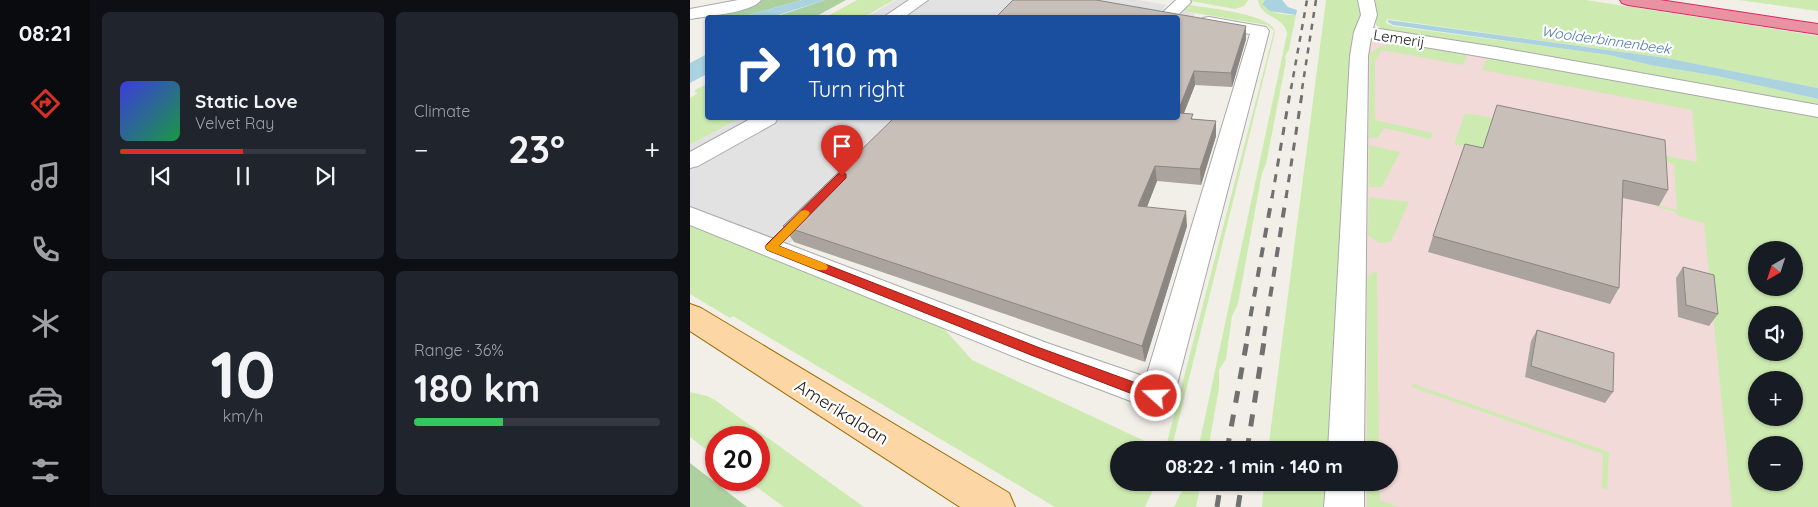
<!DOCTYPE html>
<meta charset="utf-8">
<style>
:root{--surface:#171b24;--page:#20242c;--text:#f1f3f6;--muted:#9ea1a6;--line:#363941;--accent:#d93025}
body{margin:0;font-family:Quicksand,sans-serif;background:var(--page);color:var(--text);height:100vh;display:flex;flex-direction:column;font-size:19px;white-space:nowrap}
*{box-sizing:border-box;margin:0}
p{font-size:16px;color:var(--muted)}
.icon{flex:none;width:28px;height:28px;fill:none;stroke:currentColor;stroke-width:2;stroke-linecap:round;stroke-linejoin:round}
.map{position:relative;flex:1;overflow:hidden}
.side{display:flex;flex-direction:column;gap:12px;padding:12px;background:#0d0f14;width:600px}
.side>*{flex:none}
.guide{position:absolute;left:15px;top:15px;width:475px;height:105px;border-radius:5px;box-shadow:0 1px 4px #0004;background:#1a4fa0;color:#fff;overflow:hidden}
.needle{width:32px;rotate:219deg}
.fabs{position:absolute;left:1058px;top:241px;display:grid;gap:10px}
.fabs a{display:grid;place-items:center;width:55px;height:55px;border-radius:50%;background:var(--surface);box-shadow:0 1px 4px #0004;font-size:25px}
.speed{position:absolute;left:15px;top:426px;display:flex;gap:10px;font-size:25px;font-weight:700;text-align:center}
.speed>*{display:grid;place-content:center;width:65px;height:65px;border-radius:50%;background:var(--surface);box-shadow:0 1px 4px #0004;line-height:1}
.speed .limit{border:8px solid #d22;background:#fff;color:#111}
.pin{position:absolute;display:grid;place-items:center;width:42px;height:42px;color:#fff;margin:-51px -21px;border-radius:50% 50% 50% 0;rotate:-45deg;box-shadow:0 0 5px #0007}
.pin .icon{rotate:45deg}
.me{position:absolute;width:55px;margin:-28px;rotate:290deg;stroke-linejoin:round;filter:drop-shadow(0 0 4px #0008)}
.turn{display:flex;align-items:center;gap:18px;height:105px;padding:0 20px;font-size:22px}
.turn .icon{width:65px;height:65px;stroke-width:2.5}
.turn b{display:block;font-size:35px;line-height:42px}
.big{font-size:38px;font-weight:700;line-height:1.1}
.side .tile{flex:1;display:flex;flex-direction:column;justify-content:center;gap:8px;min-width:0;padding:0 18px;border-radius:8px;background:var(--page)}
.side .dial{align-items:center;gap:0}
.dial b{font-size:65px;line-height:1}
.song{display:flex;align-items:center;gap:15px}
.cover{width:60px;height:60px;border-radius:8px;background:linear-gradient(135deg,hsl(240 70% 55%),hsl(140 70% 35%))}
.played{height:5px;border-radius:2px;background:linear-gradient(90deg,var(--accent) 50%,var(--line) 50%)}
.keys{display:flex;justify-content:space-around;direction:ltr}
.heat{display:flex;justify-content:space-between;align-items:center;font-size:28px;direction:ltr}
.charge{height:8px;border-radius:4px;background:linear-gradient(90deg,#34c759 36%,var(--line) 0)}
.side .tiles{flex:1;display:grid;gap:12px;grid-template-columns:repeat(2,1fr)}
.trip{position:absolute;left:420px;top:441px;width:288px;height:50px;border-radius:25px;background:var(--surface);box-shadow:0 1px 4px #0004;font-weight:700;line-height:50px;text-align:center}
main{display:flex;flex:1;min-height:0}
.menu{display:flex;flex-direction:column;width:90px;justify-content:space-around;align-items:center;background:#090b0e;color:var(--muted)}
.menu .icon{width:35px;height:35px}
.menu .on{color:var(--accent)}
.menu b{font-size:22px;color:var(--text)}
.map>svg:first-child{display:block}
</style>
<main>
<nav class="menu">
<b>08:21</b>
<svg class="icon on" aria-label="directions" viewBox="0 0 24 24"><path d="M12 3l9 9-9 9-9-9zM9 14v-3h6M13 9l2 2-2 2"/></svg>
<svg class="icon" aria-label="music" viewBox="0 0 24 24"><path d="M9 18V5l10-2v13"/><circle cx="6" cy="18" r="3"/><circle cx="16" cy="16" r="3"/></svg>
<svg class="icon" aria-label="phone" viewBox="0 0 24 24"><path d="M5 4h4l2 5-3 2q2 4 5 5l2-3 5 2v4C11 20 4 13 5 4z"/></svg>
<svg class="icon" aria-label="climate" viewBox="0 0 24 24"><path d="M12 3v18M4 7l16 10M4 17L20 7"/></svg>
<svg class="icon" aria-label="car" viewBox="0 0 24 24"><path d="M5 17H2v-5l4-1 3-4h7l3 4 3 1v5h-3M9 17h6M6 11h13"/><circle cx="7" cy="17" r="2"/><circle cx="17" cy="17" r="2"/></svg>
<svg class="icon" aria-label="filters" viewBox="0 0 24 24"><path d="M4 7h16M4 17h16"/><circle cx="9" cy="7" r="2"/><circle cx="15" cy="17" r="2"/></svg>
</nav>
<section class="side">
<div class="tiles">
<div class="tile">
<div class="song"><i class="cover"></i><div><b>Static Love</b><p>Velvet Ray</p></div></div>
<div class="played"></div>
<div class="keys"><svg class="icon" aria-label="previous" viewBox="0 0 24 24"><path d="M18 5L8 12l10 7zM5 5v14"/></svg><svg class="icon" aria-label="pause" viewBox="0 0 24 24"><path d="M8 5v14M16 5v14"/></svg><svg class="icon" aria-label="next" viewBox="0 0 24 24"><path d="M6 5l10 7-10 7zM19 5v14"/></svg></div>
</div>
<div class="tile"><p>Climate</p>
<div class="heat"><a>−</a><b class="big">23°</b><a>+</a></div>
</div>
<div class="tile dial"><b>10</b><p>km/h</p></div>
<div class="tile"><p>Range · 36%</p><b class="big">180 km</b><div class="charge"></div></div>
</div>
</section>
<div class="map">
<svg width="1128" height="507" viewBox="0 0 1128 507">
<rect width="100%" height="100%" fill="#f2efe9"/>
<path fill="#f2dad9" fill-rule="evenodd" d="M 640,20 L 1128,108 L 1128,507 L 589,507 L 592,483 L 699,482 L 699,450 L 595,450 ZM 1066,250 L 1104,250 L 1104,288 L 1066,288 ZM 1066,315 L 1104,315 L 1104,352 L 1066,352 ZM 1066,380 L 1104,380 L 1104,418 L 1066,418 ZM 1066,445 L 1104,445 L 1104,482 L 1066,482 Z"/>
<path fill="#cdebb0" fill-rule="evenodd" d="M 167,0 L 204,0 L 174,17 L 136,17 Z
M 495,0 L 558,0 L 554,6 L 545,9 Z
M 568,0 L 575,0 L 572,2 C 578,13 593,15 606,15 L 599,49 L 595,57 L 596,61 L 576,164 L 572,173 L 548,304 L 542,316 L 536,359 L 529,370 L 529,388 L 518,450 L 508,450 L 597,34 C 595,16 570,18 568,0 Z
M 636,0 L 670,0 C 672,14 668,23 662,35 L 641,450 L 578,450 Z
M 681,0 L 896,0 L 1128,36 L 1128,88 L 976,58 L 697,19 L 696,23 L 703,26 L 919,55 L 960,65 L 1027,76 L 1128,99 L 1128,107 L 694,30 L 686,25 Z
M 1049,0 L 1128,0 L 1128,11 Z
M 500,5 C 517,8 582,14 585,32 L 483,443 L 481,450 L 475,450 L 584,31 L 577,25 L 493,11 Z
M 712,43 L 769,51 L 777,56 L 773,65 L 692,50 L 685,61 L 685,120 L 743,133 L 740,139 L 694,128 L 688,138 L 679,138 L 680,53 L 691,46 Z
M 802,58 L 1128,117 L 1128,507 L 1042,507 L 1014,223 L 987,216 L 987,212 L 966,207 L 966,205 L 987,210 L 984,164 L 972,161 L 972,155 L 1007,162 L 1002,110 L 792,70 L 796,60 ZM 1066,250 L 1104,250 L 1104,288 L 1066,288 ZM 1066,315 L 1104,315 L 1104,352 L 1066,352 ZM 1066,380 L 1104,380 L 1104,418 L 1066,418 ZM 1066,445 L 1104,445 L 1104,482 L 1066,482 Z
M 17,84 L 18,118 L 50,118 L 0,145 L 0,98 L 8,93 L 5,92 L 5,90 Z
M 775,113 L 803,118 L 793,151 L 764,144 Z
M 679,145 L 710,152 L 692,187 L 679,187 Z
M 679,197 L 719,202 L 701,242 L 689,243 L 678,235 Z
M 0,224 L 249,323 L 282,360 L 474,450 L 429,450 L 429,482 L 466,483 L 455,507 L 365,507 L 43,316 L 40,318 L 0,294 Z
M 687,271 L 689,450 L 677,450 L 677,276 Z
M 723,384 L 919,452 L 917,490 L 912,488 L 913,454 L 722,387 Z
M 0,392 L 17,396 L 25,400 L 174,507 L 94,507 L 57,480 L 69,480 L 69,438 L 26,438 L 26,457 L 0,437 Z
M 496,483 L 511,483 L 506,507 L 484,507 Z
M 574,483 L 640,483 L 638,507 L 572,507 Z
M 677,483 L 690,483 L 690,500 L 708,507 L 677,507 Z"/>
<path fill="#add19e" d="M 67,0 L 112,0 L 51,17 L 28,18 Z
M 135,0 L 156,0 L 125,17 L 82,18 Z
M 0,463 L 57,507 L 0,507 Z"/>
<path fill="#e2e2e2" d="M 206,0 L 448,0 L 476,5 L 472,10 L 476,8 L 505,13 L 497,29 L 488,18 L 175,18 Z
M 50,118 L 224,118 L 84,259 L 0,224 L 0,145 Z"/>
<path fill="#aad3df" d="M 112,0 L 135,0 L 82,17 L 51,17 Z
M 575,0 L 592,0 L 598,7 L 607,10 L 606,15 L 580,11 L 572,4 Z
M 698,20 L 976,58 L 1128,88 L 1128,99 L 1027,76 L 960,65 L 919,55 L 703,25 L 698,22 Z
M 17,54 L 17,74 L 0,83 L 0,63 Z"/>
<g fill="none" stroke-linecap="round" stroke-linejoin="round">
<defs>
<path id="minor" d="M 48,0 L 71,0 C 62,13 16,16 0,19 L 0,9 Z
M 219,0 L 238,0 L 213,18 L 192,18 Z
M 486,0 L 500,0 L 501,2 L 485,18 L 471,18 L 470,15 Z
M 668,0 L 684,0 L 687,15 L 683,28 L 806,47 L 1128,105 L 1128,117 L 806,59 L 681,38 L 678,56 L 674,450 L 638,450 L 660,56 L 664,32 L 671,15 Z
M 519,17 L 570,26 L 576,27 L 579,31 L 484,396 L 479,406 L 467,411 L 335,361 L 0,225 L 0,207 L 357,343 L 456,377 L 560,34 L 513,26 L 511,22 L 513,18 Z
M 62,118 L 88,118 L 85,123 L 8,166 L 0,168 L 0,152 Z
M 636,482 L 674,482 L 674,507 L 634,507 Z"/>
<path id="major" d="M 0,304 L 11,308 L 319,493 L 325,507 L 270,507 L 0,331 Z"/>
<path id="highway" d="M 930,0 L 970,0 L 1128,24 L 1128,34 L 938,5 L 932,3 Z"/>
</defs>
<use href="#minor" stroke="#a9a9a9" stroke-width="2"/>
<use href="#major" stroke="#a06b00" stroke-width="2"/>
<use href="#highway" stroke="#dc2a67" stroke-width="2"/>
<use href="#minor" fill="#fff" fill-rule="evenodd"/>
<use href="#major" fill="#fcd6a4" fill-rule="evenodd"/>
<use href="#highway" fill="#e892a2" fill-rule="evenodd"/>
<path stroke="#707070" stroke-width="2.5" stroke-dasharray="6 6" stroke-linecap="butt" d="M 601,89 L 617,0
M 612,89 L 626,0"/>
<path stroke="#707070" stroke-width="3" stroke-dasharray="8 8" stroke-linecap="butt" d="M 582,198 L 601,87
M 596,198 L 613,87"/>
<path stroke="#707070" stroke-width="4" stroke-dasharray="10 10" stroke-linecap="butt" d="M 557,336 L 582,197
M 574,336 L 596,197"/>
<path stroke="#707070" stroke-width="5" stroke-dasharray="12 12" stroke-linecap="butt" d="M 537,450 L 558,335
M 557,450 L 575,335
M 527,507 L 531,482
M 548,507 L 552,482"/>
</g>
<path fill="#aba49e" d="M 488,18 L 556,39 L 542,87 L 505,85 L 494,113 L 503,119 L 526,121 L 526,136 L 511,185 L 467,181 L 457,207 L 497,226 L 455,362 L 104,242 L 93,226 Z
M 775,144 L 978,190 L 969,206 L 933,198 L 929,288 L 920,304 L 738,252 L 743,236 Z
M 993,267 L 1028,314 L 1019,326 L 988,317 L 986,278 Z
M 847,330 L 923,392 L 915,403 L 835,377 L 841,341 Z"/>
<path fill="#8b8681" d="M 556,26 L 556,39 L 542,87 L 541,73 Z
M 504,71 L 505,85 L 488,128 L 488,111 Z
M 526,121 L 526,136 L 511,185 L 510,169 Z
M 465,166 L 467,181 L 451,222 L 448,206 Z
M 496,211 L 497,226 L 455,362 L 452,346 Z"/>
<path fill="#c7bfb8" stroke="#8b8681" d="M 323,0 L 406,0 L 556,26 L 541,73 L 504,71 L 488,111 L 488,18 L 305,18 Z
M 807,105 L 975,140 L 978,190 L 933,180 L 929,288 L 743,236 L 775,144 L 793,148 Z
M 488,113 L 503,114 L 501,119 L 526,121 L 510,169 L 465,166 L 448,206 L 496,211 L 452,346 L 93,226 L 204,118 L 488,118 Z
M 993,267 L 1024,275 L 1028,314 L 996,305 Z
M 847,330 L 924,353 L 923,392 L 841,366 Z"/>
<path fill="#d93025" stroke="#8d1f18" d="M 152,173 L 156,174 L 156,178 L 89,246 L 350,348 L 471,392 L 474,396 L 471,401 L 466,403 L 341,355 L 77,250 L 75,247 L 77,244 L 148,174 Z"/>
<path fill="#f59e0b" d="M 115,210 L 118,211 L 120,213 L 118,216 L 89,246 L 136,264 L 138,267 L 136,270 L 128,270 L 77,250 L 75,247 L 111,211 Z"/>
<g text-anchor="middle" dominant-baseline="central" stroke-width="4.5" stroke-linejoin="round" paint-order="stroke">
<g font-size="14" font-style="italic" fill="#4a7aab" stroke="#fff">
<text transform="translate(916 40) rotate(8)">Woolderbinnenbeek</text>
</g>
<g font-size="15" fill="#222" stroke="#fff">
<text transform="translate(709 38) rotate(9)">Lemerij</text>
</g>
<g font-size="18" fill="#222" stroke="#fff">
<text transform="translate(152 412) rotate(32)">Amerikalaan</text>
</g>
</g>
</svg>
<div class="fabs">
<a><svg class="needle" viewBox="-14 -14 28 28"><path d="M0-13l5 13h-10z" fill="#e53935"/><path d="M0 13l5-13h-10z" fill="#9ea1a6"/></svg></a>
<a><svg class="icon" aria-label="sound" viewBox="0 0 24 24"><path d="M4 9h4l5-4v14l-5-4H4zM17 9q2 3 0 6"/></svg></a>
<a>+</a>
<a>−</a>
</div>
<div class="speed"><div class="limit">20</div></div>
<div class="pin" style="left:152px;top:176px;background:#d93025"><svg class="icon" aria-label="arrive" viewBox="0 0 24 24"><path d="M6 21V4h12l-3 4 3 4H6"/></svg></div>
<svg class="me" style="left:466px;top:396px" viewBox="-20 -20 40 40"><circle r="17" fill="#d93025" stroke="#fff" stroke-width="3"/><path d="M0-11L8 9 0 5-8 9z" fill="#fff"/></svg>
<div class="trip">08:22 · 1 min · 140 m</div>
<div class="guide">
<div class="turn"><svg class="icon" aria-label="right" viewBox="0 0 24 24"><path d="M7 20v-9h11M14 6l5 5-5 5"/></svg><div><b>110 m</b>Turn right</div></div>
</div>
</div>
</main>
